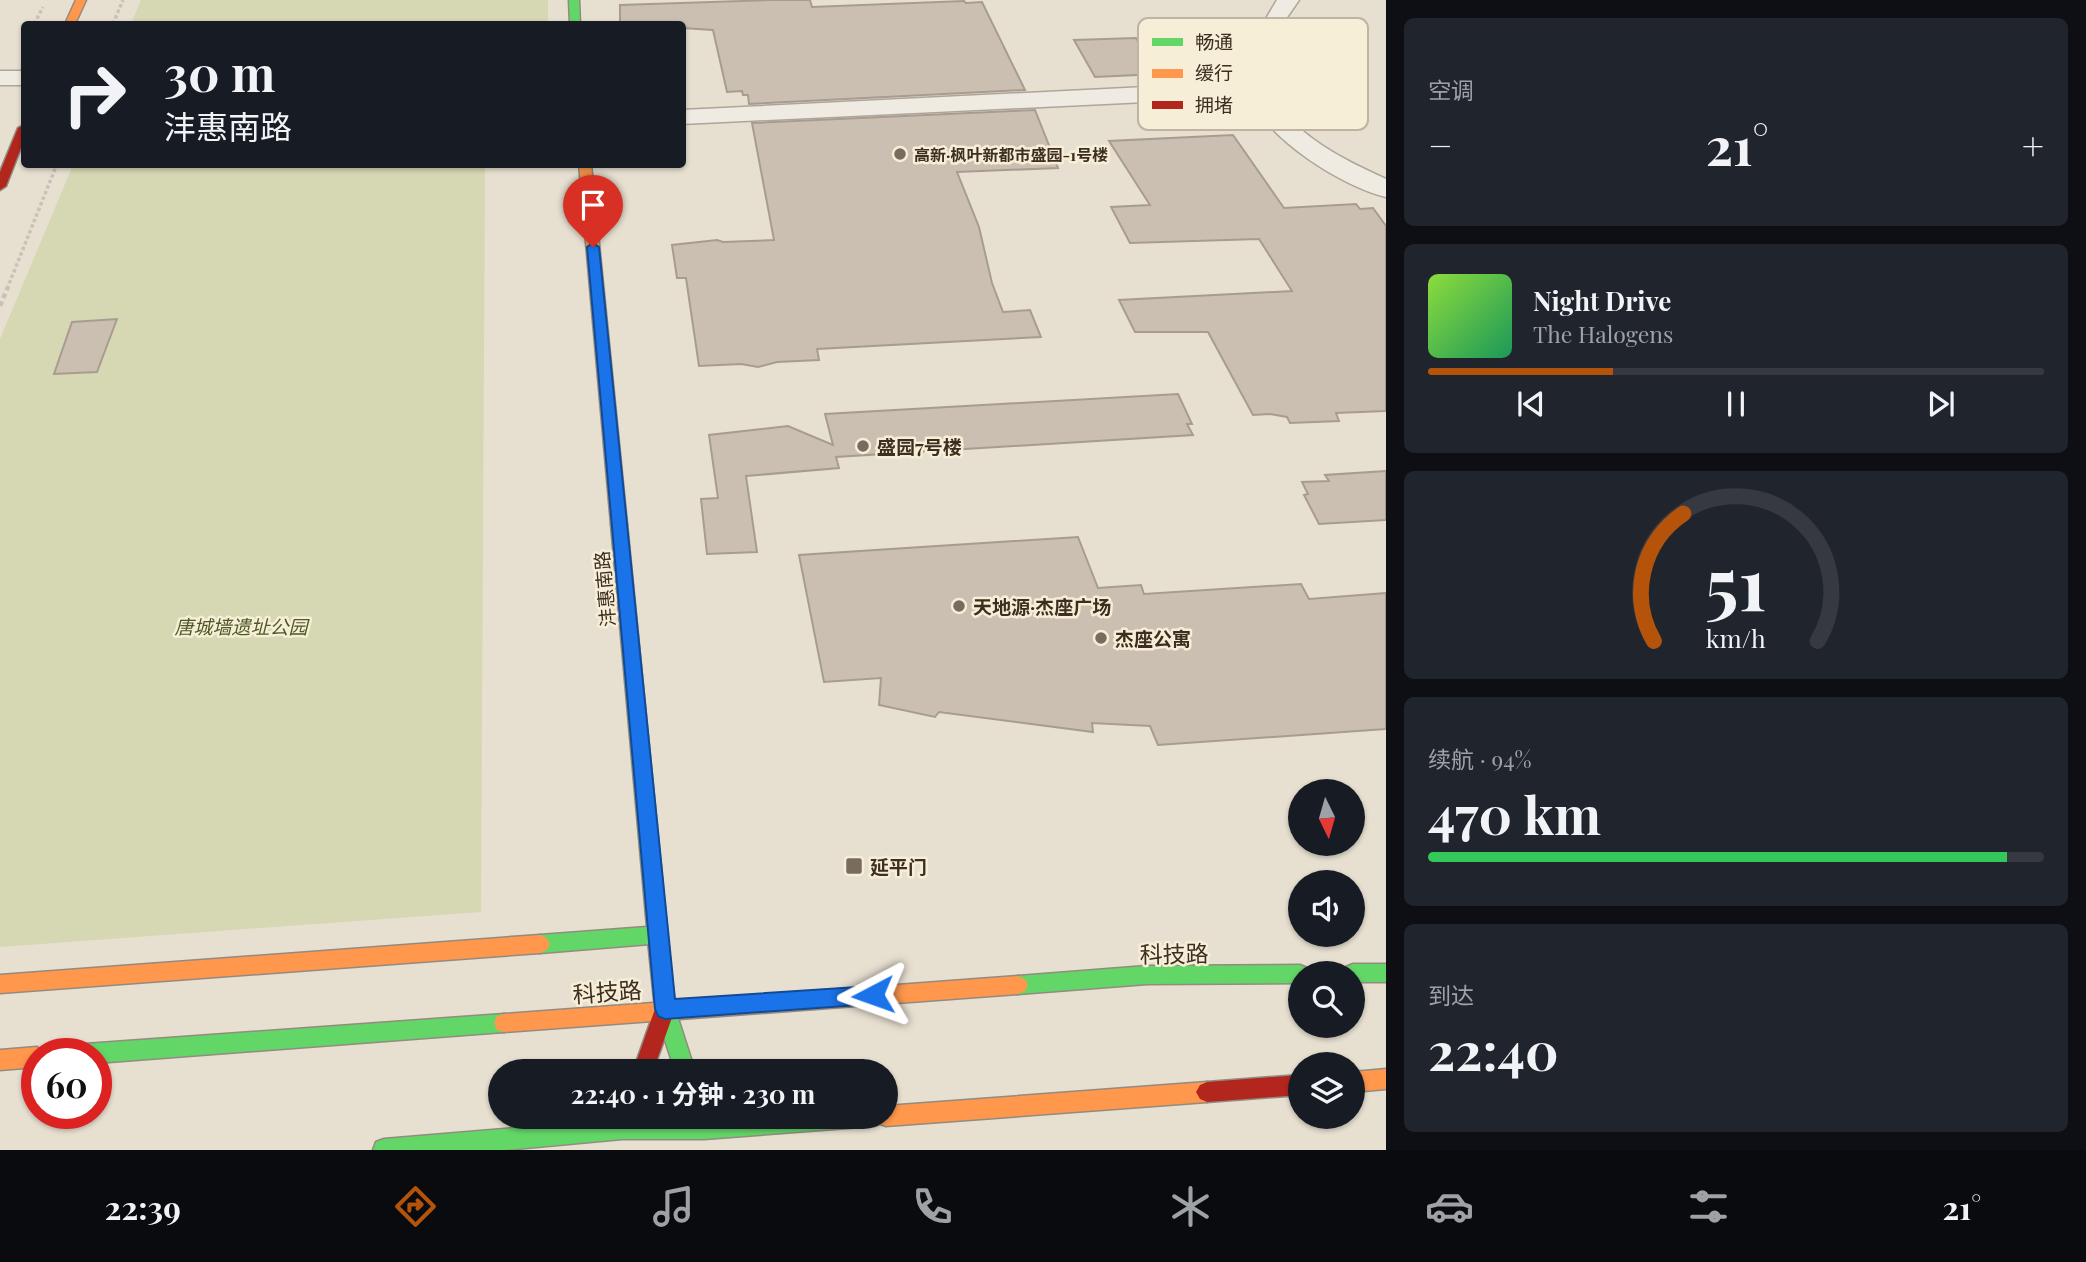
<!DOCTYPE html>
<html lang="zh">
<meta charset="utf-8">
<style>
:root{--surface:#171b24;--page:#20242c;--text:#f1f3f6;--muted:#9ea1a6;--line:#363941;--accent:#b45309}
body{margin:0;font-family:"Playfair Display","Noto Sans SC",serif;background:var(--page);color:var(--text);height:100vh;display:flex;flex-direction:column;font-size:26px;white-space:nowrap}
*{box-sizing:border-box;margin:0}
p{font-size:23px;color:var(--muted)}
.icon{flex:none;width:38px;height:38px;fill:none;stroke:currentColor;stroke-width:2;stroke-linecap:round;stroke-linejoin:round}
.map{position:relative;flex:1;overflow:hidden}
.side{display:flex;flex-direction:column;gap:18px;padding:18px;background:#0d0f14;width:700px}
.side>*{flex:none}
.hud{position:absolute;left:21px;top:21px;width:665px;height:147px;border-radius:7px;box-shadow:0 2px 5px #0004;background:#171b24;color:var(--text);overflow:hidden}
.needle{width:46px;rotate:175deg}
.tools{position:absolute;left:1288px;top:779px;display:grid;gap:14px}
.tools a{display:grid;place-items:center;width:77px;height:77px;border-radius:50%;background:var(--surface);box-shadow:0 2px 5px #0004;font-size:35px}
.speed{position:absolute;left:21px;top:1038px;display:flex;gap:14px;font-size:35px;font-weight:700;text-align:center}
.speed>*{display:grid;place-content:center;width:91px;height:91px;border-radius:50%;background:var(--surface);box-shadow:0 2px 5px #0004;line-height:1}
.speed .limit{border:10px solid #d22;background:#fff;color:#111}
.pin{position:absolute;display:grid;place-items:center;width:60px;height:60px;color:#fff;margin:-72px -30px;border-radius:50% 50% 50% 0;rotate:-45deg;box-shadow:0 0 7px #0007}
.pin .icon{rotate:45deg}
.me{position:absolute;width:77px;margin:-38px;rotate:266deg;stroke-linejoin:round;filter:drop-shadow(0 0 5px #0008)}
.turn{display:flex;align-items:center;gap:24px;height:147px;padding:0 28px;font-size:32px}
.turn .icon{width:91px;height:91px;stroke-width:2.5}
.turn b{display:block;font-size:49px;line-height:60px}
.big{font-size:52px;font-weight:700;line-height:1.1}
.side .card{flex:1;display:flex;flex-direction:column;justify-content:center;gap:10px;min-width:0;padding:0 24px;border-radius:10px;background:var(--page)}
.side .dial{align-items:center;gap:0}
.dial svg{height:182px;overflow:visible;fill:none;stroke:var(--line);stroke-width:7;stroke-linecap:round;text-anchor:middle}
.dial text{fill:var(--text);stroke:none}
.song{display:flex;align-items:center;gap:21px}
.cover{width:84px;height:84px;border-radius:10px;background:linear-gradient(135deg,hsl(90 70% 55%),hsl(150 70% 35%))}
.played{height:7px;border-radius:4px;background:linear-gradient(90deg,var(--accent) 30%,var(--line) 30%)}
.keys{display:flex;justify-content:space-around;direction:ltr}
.heat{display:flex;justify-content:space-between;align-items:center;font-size:38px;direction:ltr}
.charge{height:10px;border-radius:5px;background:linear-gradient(90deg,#34c759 94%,var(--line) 0)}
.trip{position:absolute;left:488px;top:1059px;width:410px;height:70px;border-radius:35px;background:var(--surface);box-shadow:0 2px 5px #0004;font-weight:700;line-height:70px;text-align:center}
.tab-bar{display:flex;height:112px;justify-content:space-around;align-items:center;background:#090b0e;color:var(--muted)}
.tab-bar .icon{width:49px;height:49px}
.tab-bar .current{color:var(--accent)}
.tab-bar b{font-size:32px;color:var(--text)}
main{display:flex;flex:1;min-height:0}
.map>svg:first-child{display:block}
</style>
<main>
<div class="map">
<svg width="1386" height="1150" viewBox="0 0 1386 1150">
<rect width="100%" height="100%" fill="#e7e0d1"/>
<path fill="#d6d7b3" d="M 141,0 L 548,0 L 548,20 L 543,24 L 131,24 Z
M 73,165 L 485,165 L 481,912 L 0,947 L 0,339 Z"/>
<path fill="#cbbfb2" stroke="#a89c90" stroke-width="2" d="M 772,0 L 810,0 L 812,7 L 964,1 L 966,3 L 982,2 L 1025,90 L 749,104 L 748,95 L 743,95 L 742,91 L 727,92 L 713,30 L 682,28 L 682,24 L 620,24 L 620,5 Z
M 1136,38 L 1158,74 L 1095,77 L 1074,40 Z
M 1035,110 L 1058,168 L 957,172 L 979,227 L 992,283 L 1003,312 L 1030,310 L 1041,337 L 817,349 L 819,360 L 777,362 L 758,367 L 741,364 L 699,366 L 686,278 L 677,278 L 672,245 L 717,240 L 723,242 L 774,240 L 752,123 Z
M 1233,135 L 1284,208 L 1356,204 L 1360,209 L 1373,208 L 1386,226 L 1386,411 L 1336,413 L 1339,421 L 1290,423 L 1287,417 L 1270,414 L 1253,415 L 1208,332 L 1135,332 L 1119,300 L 1292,291 L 1259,239 L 1130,243 L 1111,207 L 1150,205 L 1109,141 Z
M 117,319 L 97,372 L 54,374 L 72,322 Z
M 1178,394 L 1192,424 L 1187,424 L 1193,435 L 836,457 L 839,468 L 746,476 L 757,552 L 707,554 L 701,499 L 718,498 L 709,435 L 788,426 L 833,445 L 825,414 Z
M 1386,471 L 1386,520 L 1319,524 L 1304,495 L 1308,494 L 1302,482 L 1329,481 L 1325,475 Z
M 1078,537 L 1098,588 L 1141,585 L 1144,594 L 1301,584 L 1309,599 L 1386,593 L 1386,729 L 1158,745 L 1150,726 L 1092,723 L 1093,732 L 939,712 L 935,717 L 879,705 L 881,678 L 824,682 L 799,555 Z"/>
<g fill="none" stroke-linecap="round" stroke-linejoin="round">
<defs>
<path id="street" d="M 1277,0 L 1299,0 C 1288,17 1271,36 1269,56 C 1260,121 1338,157 1386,179 L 1386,197 C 1342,186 1268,140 1251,97 L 682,124 L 682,110 L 1246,82 L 1248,49 Z
M 0,71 L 24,71 L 24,85 L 0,85 Z"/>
<path id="fast" d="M 569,0 L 579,0 L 580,24 L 570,24 Z
M 619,519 L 627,524 L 668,940 L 665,946 L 658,949 L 650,944 L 540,953 L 533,950 L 530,944 L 533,938 L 540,935 L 647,927 L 611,524 Z
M 1353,964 L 1386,964 L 1386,982 L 1353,982 L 1353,973 L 1343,973 L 1346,967 Z
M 1300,965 L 1307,968 L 1309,973 L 1300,973 L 1300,983 L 1147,984 L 1018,994 L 1011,991 L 1008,985 L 1011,979 L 1018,976 L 1147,966 Z
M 665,1000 L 672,1002 L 675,1009 L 695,1071 L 675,1071 L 655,1009 L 658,1002 Z
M 504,1014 L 511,1016 L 514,1023 L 511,1030 L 504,1032 L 96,1063 L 96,1054 L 75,1054 L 78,1047 L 85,1044 Z
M 731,1116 L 884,1116 L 882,1123 L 874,1126 L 704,1139 L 622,1139 L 504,1150 L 373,1150 L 376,1142 L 384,1139 L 622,1119 Z"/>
<path id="slow" d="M 76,0 L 86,0 L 75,24 L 65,24 Z
M 579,164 L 591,164 L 627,524 L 619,529 L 611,524 Z
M 540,935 L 547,938 L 550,944 L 547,950 L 540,953 L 0,993 L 0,975 Z
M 1018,976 L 1025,979 L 1028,985 L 1025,991 L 1018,994 L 504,1032 L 497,1030 L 494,1023 L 497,1016 L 504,1014 Z
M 37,1047 L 46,1054 L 37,1054 L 37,1067 L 0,1070 L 0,1050 Z
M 1386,1069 L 1386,1089 L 1353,1092 L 1353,1072 Z
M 1207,1082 L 1214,1085 L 1218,1092 L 1214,1099 L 1207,1102 L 886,1126 L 878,1123 L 876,1116 L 886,1116 L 886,1106 Z"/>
<path id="jam" d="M 24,125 L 24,140 L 6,186 L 0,190 L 0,172 L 18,128 Z
M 658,931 L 665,934 L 668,940 L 675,1009 L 653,1071 L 633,1071 L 655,1009 L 648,940 L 651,934 Z
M 1300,1075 L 1300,1095 L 1207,1102 L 1200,1099 L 1196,1092 L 1200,1085 L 1207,1082 Z"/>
</defs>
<use href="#street" stroke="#ada599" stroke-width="3"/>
<use href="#fast" stroke="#928b80" stroke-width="3"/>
<use href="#slow" stroke="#928b80" stroke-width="3"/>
<use href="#jam" stroke="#928b80" stroke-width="3"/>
<path stroke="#c8c2b9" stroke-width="3.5" stroke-dasharray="3.5 2.5" stroke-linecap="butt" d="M 34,24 L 43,7
M 113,24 L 123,0
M 7,289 L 57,164"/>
<path stroke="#c8c2b9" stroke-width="4.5" stroke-dasharray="5 3.5" stroke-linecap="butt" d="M 0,306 L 8,287"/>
<use href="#street" fill="#efebe3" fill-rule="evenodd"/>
<use href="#fast" fill="#63d668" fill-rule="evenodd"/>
<use href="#slow" fill="#ff974d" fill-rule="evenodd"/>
<use href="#jam" fill="#b3261e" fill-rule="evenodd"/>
</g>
<path fill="#1a73e8" stroke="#114b97" stroke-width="2" d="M 593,243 L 599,247 L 675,999 L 873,986 L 880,988 L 883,995 L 880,1001 L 873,1004 L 665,1019 L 658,1016 L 655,1009 L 587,247 Z"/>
<g fill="#786c5e" stroke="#f7eed8" stroke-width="2.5">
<circle cx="900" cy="154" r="7"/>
<circle cx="863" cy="446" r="7"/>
<circle cx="959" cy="606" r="7"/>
<circle cx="1101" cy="638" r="7"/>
<rect x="845" y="857" width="18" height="18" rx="3.5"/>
</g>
<g text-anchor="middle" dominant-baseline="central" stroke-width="5" stroke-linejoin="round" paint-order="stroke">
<g font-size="16" font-weight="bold" fill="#3d2e20" stroke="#f7eed8" text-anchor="start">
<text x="914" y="154">高新·枫叶新都市盛园-1号楼</text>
</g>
<g font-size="19" font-weight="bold" fill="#3d2e20" stroke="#f7eed8" text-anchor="start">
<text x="877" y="446">盛园7号楼</text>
<text x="973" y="606">天地源·杰座广场</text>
<text x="1115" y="638">杰座公寓</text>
<text x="870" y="866">延平门</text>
</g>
<g font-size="19" fill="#3d2e20" stroke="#f7eed8">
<text transform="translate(604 589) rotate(-95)">沣惠南路</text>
</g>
<g font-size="19" font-style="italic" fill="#4d5a26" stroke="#f7eed8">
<text x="241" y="626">唐城墙遗址公园</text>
</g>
<g font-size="23" fill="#3d2e20" stroke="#f7eed8">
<text transform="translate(1174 953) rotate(-1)">科技路</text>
<text transform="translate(607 991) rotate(-4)">科技路</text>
</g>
</g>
<rect x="1138" y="18" width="230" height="112" rx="10" fill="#f7eed8" stroke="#bfb4a1" stroke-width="2"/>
<rect x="1152" y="38" width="31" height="8" fill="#63d668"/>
<rect x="1152" y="69" width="31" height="9" fill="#ff974d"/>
<rect x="1152" y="101" width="31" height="8" fill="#b3261e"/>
<g font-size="19" fill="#3d2e20">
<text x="1195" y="49">畅通</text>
<text x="1195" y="80">缓行</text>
<text x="1195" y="112">拥堵</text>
</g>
</svg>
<div class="tools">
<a><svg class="needle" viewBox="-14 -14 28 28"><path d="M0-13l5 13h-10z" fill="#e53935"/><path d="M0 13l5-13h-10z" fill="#9ea1a6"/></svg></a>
<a><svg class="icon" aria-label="sound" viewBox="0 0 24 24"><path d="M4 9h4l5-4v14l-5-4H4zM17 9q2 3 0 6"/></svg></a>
<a><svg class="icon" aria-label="search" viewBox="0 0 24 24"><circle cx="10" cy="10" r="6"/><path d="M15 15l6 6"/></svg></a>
<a><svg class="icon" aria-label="layers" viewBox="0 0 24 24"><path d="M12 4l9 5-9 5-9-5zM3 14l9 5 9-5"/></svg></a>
</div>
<div class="speed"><div class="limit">60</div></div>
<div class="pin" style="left:593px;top:247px;background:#d93025"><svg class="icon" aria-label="arrive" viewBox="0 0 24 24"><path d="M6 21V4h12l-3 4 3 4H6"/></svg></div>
<svg class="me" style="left:873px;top:995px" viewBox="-20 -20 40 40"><path d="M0-17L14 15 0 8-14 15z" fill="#1a73e8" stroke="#fff" stroke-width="4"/></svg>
<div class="trip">22:40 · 1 分钟 · 230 m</div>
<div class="hud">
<div class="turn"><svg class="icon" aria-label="right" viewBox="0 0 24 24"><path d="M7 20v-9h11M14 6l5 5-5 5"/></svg><div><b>30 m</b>沣惠南路</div></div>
</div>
</div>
<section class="side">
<div class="card"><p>空调</p>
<div class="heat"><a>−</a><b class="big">21°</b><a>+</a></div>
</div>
<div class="card">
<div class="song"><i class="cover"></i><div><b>Night Drive</b><p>The Halogens</p></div></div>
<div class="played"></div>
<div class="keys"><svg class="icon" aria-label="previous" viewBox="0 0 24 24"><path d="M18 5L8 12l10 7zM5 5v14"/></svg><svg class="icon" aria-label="pause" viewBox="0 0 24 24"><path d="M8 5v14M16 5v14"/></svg><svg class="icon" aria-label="next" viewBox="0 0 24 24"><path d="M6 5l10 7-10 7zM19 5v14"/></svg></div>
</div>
<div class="card dial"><svg viewBox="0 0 100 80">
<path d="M14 69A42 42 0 1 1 86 69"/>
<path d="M14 69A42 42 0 0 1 27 13" stroke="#b45309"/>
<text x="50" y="56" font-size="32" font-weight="700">51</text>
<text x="50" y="72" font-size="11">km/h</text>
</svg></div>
<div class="card"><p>续航 · 94%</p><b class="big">470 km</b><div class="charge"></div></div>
<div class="card"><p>到达</p><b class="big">22:40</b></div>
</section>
</main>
<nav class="tab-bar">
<b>22:39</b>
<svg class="icon current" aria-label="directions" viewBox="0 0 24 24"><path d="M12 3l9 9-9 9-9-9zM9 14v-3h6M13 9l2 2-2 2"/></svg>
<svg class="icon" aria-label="music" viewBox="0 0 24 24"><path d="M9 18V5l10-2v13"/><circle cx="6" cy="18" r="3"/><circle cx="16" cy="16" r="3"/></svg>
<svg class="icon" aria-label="phone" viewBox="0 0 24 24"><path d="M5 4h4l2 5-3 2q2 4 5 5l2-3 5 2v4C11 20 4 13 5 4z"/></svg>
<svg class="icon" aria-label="climate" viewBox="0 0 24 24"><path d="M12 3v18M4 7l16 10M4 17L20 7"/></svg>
<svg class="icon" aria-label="car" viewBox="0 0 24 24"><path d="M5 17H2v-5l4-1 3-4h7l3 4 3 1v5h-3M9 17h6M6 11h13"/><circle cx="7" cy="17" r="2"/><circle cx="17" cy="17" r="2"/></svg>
<svg class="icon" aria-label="filters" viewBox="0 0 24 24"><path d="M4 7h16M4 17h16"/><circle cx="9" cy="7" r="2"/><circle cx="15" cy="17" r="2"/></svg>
<b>21°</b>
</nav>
